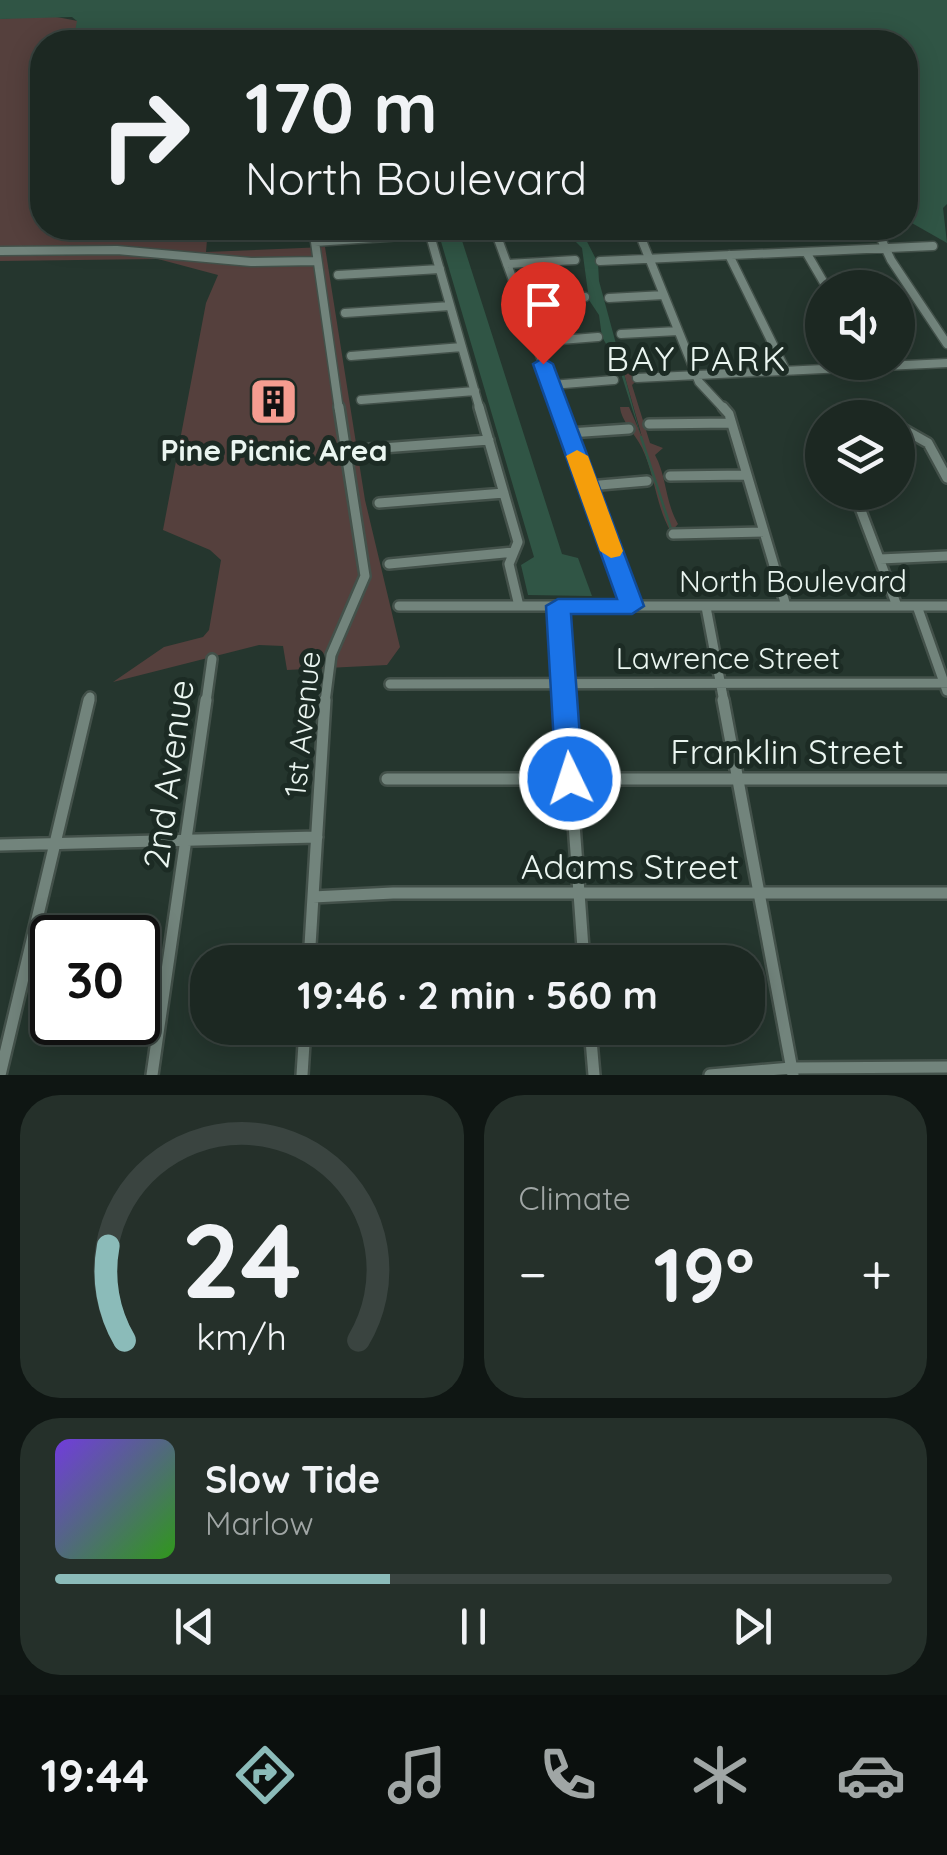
<!DOCTYPE html>
<meta charset="utf-8">
<style>
:root{--surface:#1c2822;--page:#25302a;--text:#f1f3f6;--muted:#a0a6a5;--line:#3a4440;--accent:#8bbbb9}
body{margin:0;font-family:Quicksand,sans-serif;background:var(--page);color:var(--text);height:100vh;display:flex;flex-direction:column;font-size:38px;white-space:nowrap}
*{box-sizing:border-box;margin:0}
p{font-size:32px;color:var(--muted)}
.icon{flex:none;width:55px;height:55px;fill:none;stroke:currentColor;stroke-width:2;stroke-linecap:round;stroke-linejoin:round}
.map{position:relative;height:1075px;overflow:hidden}
.details{display:flex;flex-direction:column;gap:20px;padding:20px;background:#0f1613;flex:1}
.details>*{flex:none}
.hud{position:absolute;left:30px;top:30px;width:888px;height:210px;border-radius:40px;box-shadow:0 5px 25px #0003,0 0 0 2px var(--line);background:#1c2822;color:var(--text);overflow:hidden}
.tools{position:absolute;left:805px;top:270px;display:grid;gap:20px}
.tools a{display:grid;place-items:center;width:110px;height:110px;border-radius:50%;background:var(--surface);box-shadow:0 5px 25px #0003,0 0 0 2px var(--line);font-size:50px}
.speed{position:absolute;left:30px;top:915px;display:flex;gap:20px;font-size:50px;font-weight:700;text-align:center}
.speed>*{display:grid;place-content:center;width:130px;height:130px;border-radius:50%;background:var(--surface);box-shadow:0 5px 25px #0003,0 0 0 2px var(--line);line-height:1}
.speed .limit{border:5px solid #111;border-radius:15px;background:#fff;color:#111}
.pin{position:absolute;display:grid;place-items:center;width:85px;height:85px;color:#fff;margin:-102px -42px;border-radius:50% 50% 50% 0;rotate:-45deg;box-shadow:0 0 10px #0007}
.pin .icon{rotate:45deg}
.me{position:absolute;width:110px;margin:-55px;rotate:356deg;stroke-linejoin:round;filter:drop-shadow(0 0 8px #0008)}
.turn{display:flex;align-items:center;gap:35px;height:210px;padding:0 50px;font-size:45px}
.turn .icon{width:130px;height:130px;stroke-width:2.5}
.turn b{display:block;font-size:70px;line-height:85px}
.big{font-size:75px;font-weight:700;line-height:1.1}
.details .tile{flex:1;display:flex;flex-direction:column;justify-content:center;gap:15px;min-width:0;padding:0 35px;border-radius:40px;background:var(--page)}
.details .dial{align-items:center;gap:0}
.dial svg{height:260px;overflow:visible;fill:none;stroke:var(--line);stroke-width:7;stroke-linecap:round;text-anchor:middle}
.dial text{fill:var(--text);stroke:none}
.song{display:flex;align-items:center;gap:30px}
.cover{width:120px;height:120px;border-radius:15px;background:linear-gradient(135deg,hsl(260 70% 55%),hsl(110 70% 35%))}
.played{height:10px;border-radius:5px;background:linear-gradient(90deg,var(--accent) 40%,var(--line) 40%)}
.keys{display:flex;justify-content:space-around;direction:ltr}
.heat{display:flex;justify-content:space-between;align-items:center;font-size:55px;direction:ltr}
.details .tiles{flex:1;display:grid;gap:20px;grid-template-columns:1fr 1fr}
.tile:last-child{grid-column:span 2}
.trip{position:absolute;left:190px;top:945px;width:575px;height:100px;border-radius:40px;background:var(--surface);box-shadow:0 5px 25px #0003,0 0 0 2px var(--line);font-weight:700;line-height:100px;text-align:center}
.menu{display:flex;height:160px;justify-content:space-around;align-items:center;background:#0b100e;color:var(--muted)}
.menu .icon{width:70px;height:70px}
.menu .current{color:var(--accent)}
.menu b{font-size:45px;color:var(--text)}
.map>svg:first-child{display:block}
</style>
<div class="map">
<svg width="947" height="1075" viewBox="0 0 947 1075">
<rect width="100%" height="100%" fill="#25362e"/>
<path fill="#55403d" d="M 46,15 L 78,21 L 74,37 L 79,42 L 42,42 L 42,228 L 208,228 L 206,252 L 325,247 L 365,500 L 400,647 L 387,665 L 287,670 L 283,646 L 259,645 L 113,682 L 164,647 L 203,637 L 209,630 L 221,560 L 210,550 L 163,530 L 206,303 L 218,275 L 158,259 L 0,261 L 0,19 Z
M 623,370 L 638,379 L 632,385 L 650,443 L 663,448 L 655,455 C 667,477 665,502 678,524 L 671,532 C 656,507 655,475 642,448 C 636,435 621,421 620,407 L 629,407 L 642,437 Z"/>
<path fill="#305545" d="M 0,0 L 947,0 L 947,204 L 943,208 L 947,243 L 910,222 L 905,193 L 905,42 L 79,42 L 74,37 L 77,21 L 72,17 L 0,19 Z
M 437,228 L 458,228 L 562,554 L 578,558 L 592,596 L 528,595 L 521,565 L 534,557 Z
M 570,228 L 580,228 L 598,263 L 599,281 L 642,440 L 618,364 L 602,337 L 599,315 L 589,300 L 582,248 L 573,239 Z"/>
<g fill="none" stroke-linecap="round" stroke-linejoin="round">
<path stroke="#305545" stroke-width="2.5" d="M 641,437 L 671,529"/>
<defs>
<path id="minor-far2" d="M 428,228 L 480,410
M 494,228 L 560,410
M 637,228 L 699,382 L 725,410
M 876,228 L 891,260 L 947,344
M 495,230 L 531,228
M 0,251 L 117,250 L 251,262 L 316,261
M 806,252 L 827,288
M 729,255 L 786,371
M 600,261 L 933,246
M 507,264 L 575,260
M 338,275 L 440,269
M 609,298 L 664,295
M 520,301 L 585,297
M 345,313 L 450,306
M 621,334 L 678,331
M 535,342 L 598,337
M 351,356 L 462,347
M 637,378 L 947,363
M 551,385 L 614,380
M 361,400 L 475,391
M 339,410 L 315,242 L 430,234"/>
<path id="minor-far1" d="M 479,407 L 518,542 L 509,564 L 519,606
M 559,407 L 632,606
M 723,407 L 729,414 L 786,606
M 649,424 L 731,423
M 898,426 L 928,443 L 947,478
M 569,433 L 629,429
M 369,449 L 489,440
M 670,476 L 747,475
M 588,486 L 647,481
M 854,492 L 897,606
M 379,503 L 504,493
M 673,534 L 764,532
M 880,559 L 947,556
M 389,564 L 514,552
M 399,606 L 947,606
M 917,606 L 947,691
M 558,607 L 565,702
M 706,607 L 724,702
M 390,684 L 947,683
M 89,702 L 90,697
M 206,702 L 212,659
M 325,702 L 331,655 L 365,576 L 339,407"/>
<path id="minor" d="M 565,700 L 584,962
M 723,700 L 793,1075
M 387,779 L 947,779
M 0,845 L 317,837
M 313,897 L 393,893 L 947,893
M 309,962 L 325,700
M 590,1028 L 594,1075
M 0,1075 L 89,700
M 152,1075 L 206,700
M 302,1075 L 305,1028
M 710,1075 L 791,1068 L 947,1067"/>
</defs>
<use href="#minor-far2" stroke="#43514a" stroke-width="11"/>
<use href="#minor-far1" stroke="#43514a" stroke-width="14"/>
<use href="#minor" stroke="#43514a" stroke-width="16"/>
<use href="#minor-far2" stroke="#72847c" stroke-width="8"/>
<use href="#minor-far1" stroke="#72847c" stroke-width="9"/>
<use href="#minor" stroke="#72847c" stroke-width="11"/>
</g>
<path fill="#1a73e8" stroke="#114b97" stroke-width="2.5" d="M 543,358 L 553,364 L 644,606 L 632,614 L 571,614 L 583,779 L 579,786 L 560,786 L 556,779 L 546,606 L 558,599 L 617,599 L 533,364 Z"/>
<path fill="#f59e0b" d="M 577,450 L 588,456 L 623,551 L 620,556 L 611,558 L 600,551 L 566,456 Z"/>
<defs>
<symbol id="building-square" viewBox="-11 -11 22 22"><rect x="-9" y="-9" width="18" height="18" rx="4" fill="#f59c90" stroke="#1c2b24"/><path d="M-4-6H4V6H1V3H-1V6H-4ZM-2.5-4.3h1.7v1.8h-1.7ZM.8-4.3h1.7v1.8H.8ZM-2.5-1h1.7V.8h-1.7ZM.8-1h1.7V.8H.8Z" fill="#111"/></symbol>
</defs>
<g fill-rule="evenodd">
<use href="#building-square" x="246" y="374" width="55" height="55"/>
</g>
<g text-anchor="middle" dominant-baseline="central" stroke-width="10" stroke-linejoin="round" paint-order="stroke">
<g font-size="30" font-weight="bold" fill="#eaf5f0" stroke="#1c2b24">
<text x="274" y="450">Pine Picnic Area</text>
</g>
<g font-size="30" fill="#eaf5f0" stroke="#1c2b24">
<text x="793" y="581">North Boulevard</text>
<text x="728" y="658">Lawrence Street</text>
<text transform="translate(302 724) rotate(-84)">1st Avenue</text>
</g>
<g font-size="35" letter-spacing="2.5" fill="#eaf5f0" stroke="#1c2b24">
<text x="697" y="358">BAY PARK</text>
</g>
<g font-size="35" fill="#eaf5f0" stroke="#1c2b24">
<text x="787" y="751">Franklin Street</text>
<text transform="translate(168 774) rotate(-82)">2nd Avenue</text>
<text x="630" y="866">Adams Street</text>
</g>
</g>
</svg>
<div class="tools">
<a><svg class="icon" aria-label="sound" viewBox="0 0 24 24"><path d="M4 9h4l5-4v14l-5-4H4zM17 9q2 3 0 6"/></svg></a>
<a><svg class="icon" aria-label="layers" viewBox="0 0 24 24"><path d="M12 4l9 5-9 5-9-5zM3 14l9 5 9-5"/></svg></a>
</div>
<div class="speed"><div class="limit">30</div></div>
<div class="pin" style="left:543px;top:364px;background:#d93025"><svg class="icon" aria-label="arrive" viewBox="0 0 24 24"><path d="M6 21V4h12l-3 4 3 4H6"/></svg></div>
<svg class="me" style="left:570px;top:779px" viewBox="-20 -20 40 40"><circle r="17" fill="#1a73e8" stroke="#fff" stroke-width="3"/><path d="M0-11L8 9 0 5-8 9z" fill="#fff"/></svg>
<div class="trip">19:46 · 2 min · 560 m</div>
<div class="hud">
<div class="turn"><svg class="icon" aria-label="right" viewBox="0 0 24 24"><path d="M7 20v-9h11M14 6l5 5-5 5"/></svg><div><b>170 m</b>North Boulevard</div></div>
</div>
</div>
<section class="details">
<div class="tiles">
<div class="tile dial"><svg viewBox="0 0 100 80">
<path d="M14 69A42 42 0 1 1 86 69"/>
<path d="M14 69A42 42 0 0 1 9 40" stroke="#8bbbb9"/>
<text x="50" y="56" font-size="32" font-weight="700">24</text>
<text x="50" y="72" font-size="11">km/h</text>
</svg></div>
<div class="tile"><p>Climate</p>
<div class="heat"><a>−</a><b class="big">19°</b><a>+</a></div>
</div>
<div class="tile">
<div class="song"><i class="cover"></i><div><b>Slow Tide</b><p>Marlow</p></div></div>
<div class="played"></div>
<div class="keys"><svg class="icon" aria-label="previous" viewBox="0 0 24 24"><path d="M18 5L8 12l10 7zM5 5v14"/></svg><svg class="icon" aria-label="pause" viewBox="0 0 24 24"><path d="M8 5v14M16 5v14"/></svg><svg class="icon" aria-label="next" viewBox="0 0 24 24"><path d="M6 5l10 7-10 7zM19 5v14"/></svg></div>
</div>
</div>
</section>
<nav class="menu">
<b>19:44</b>
<svg class="icon current" aria-label="directions" viewBox="0 0 24 24"><path d="M12 3l9 9-9 9-9-9zM9 14v-3h6M13 9l2 2-2 2"/></svg>
<svg class="icon" aria-label="music" viewBox="0 0 24 24"><path d="M9 18V5l10-2v13"/><circle cx="6" cy="18" r="3"/><circle cx="16" cy="16" r="3"/></svg>
<svg class="icon" aria-label="phone" viewBox="0 0 24 24"><path d="M5 4h4l2 5-3 2q2 4 5 5l2-3 5 2v4C11 20 4 13 5 4z"/></svg>
<svg class="icon" aria-label="climate" viewBox="0 0 24 24"><path d="M12 3v18M4 7l16 10M4 17L20 7"/></svg>
<svg class="icon" aria-label="car" viewBox="0 0 24 24"><path d="M5 17H2v-5l4-1 3-4h7l3 4 3 1v5h-3M9 17h6M6 11h13"/><circle cx="7" cy="17" r="2"/><circle cx="17" cy="17" r="2"/></svg>
</nav>
